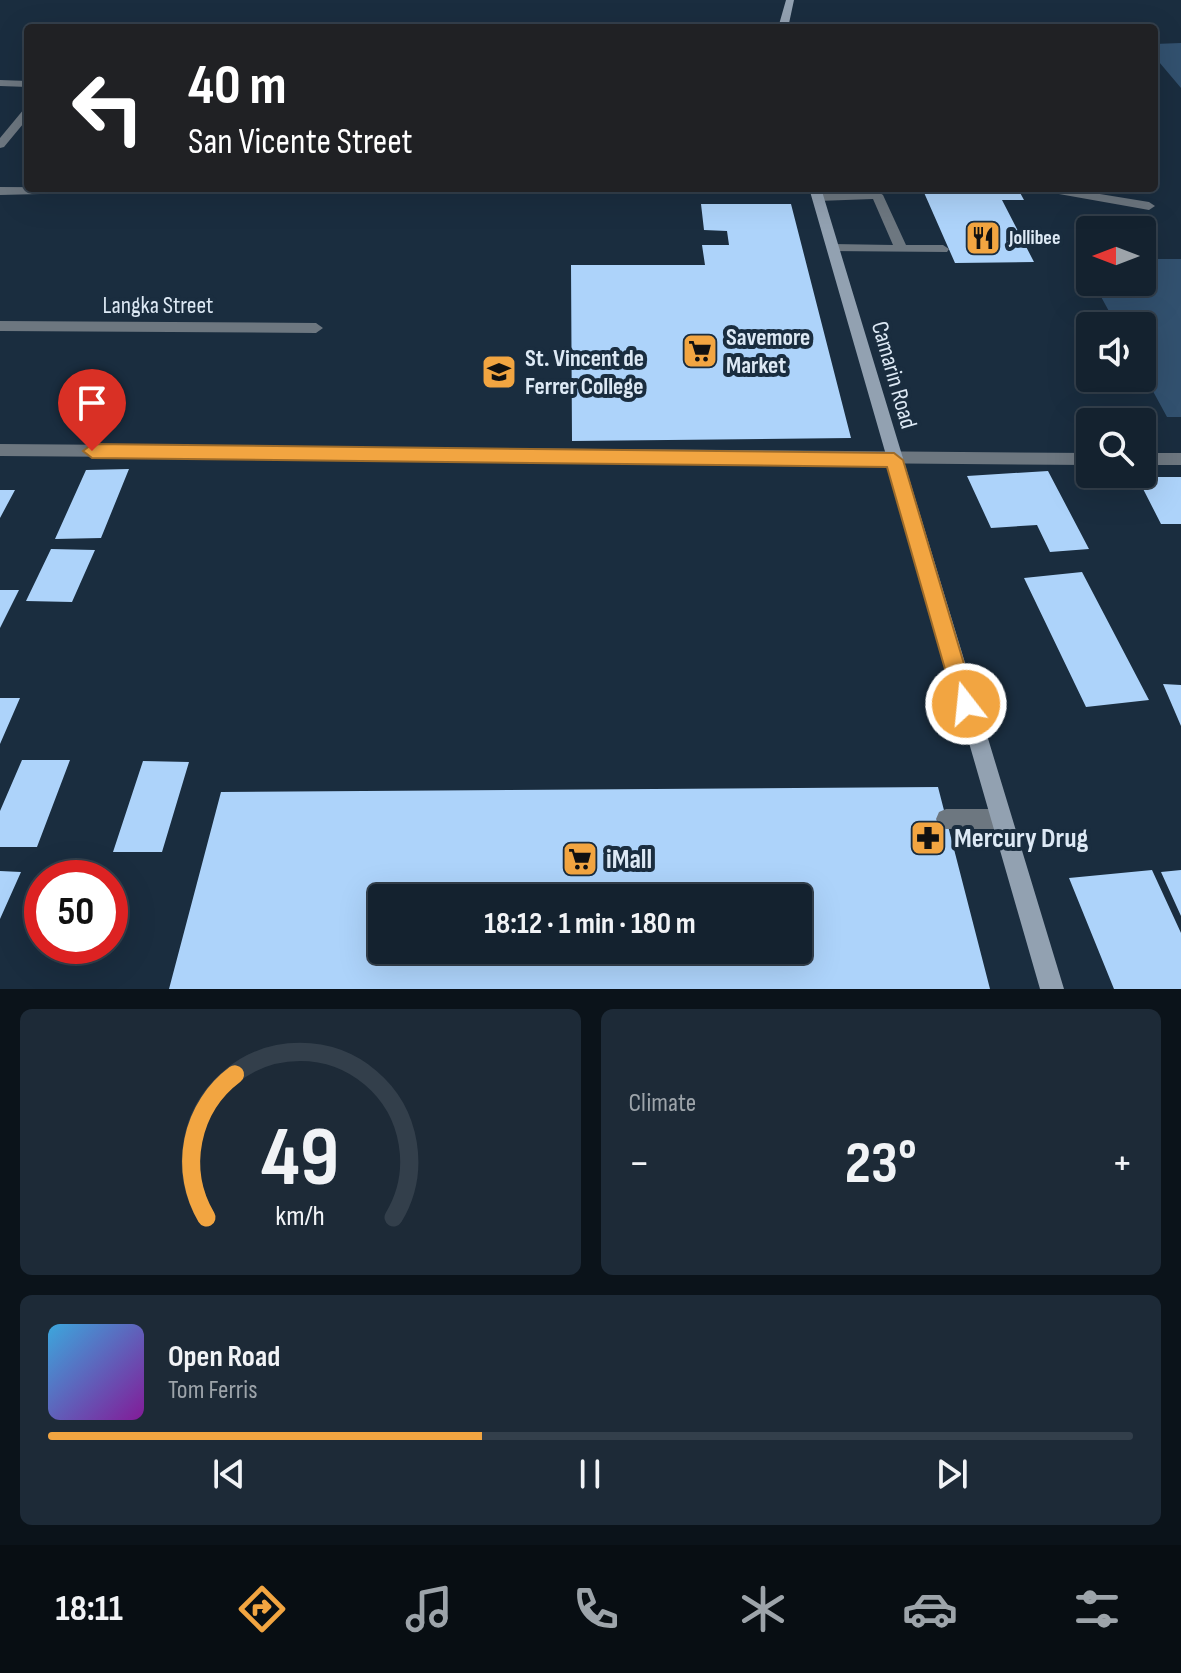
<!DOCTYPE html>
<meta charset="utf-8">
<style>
:root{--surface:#14222f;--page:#1d2a37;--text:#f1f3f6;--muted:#9da4aa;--line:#333f4b;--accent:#f2a541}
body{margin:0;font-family:"Sofia Sans Condensed",sans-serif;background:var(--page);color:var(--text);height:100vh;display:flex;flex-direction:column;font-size:30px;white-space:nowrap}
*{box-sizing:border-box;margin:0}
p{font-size:26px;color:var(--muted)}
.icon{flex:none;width:44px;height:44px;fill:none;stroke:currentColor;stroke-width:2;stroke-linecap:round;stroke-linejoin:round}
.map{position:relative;height:989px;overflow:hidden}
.panel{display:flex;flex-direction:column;gap:20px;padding:20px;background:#0b131a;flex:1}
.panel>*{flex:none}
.hud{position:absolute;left:24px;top:24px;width:1134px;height:168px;border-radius:8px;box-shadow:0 8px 32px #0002,0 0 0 2px var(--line);background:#202124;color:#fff;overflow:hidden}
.needle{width:52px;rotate:270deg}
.fabs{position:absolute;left:1076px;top:216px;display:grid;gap:16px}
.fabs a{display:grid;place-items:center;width:80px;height:80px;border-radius:8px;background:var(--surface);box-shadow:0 8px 32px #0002,0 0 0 2px var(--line);font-size:40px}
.speed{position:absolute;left:24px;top:860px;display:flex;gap:16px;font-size:40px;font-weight:700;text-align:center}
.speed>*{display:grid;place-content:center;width:104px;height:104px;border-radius:50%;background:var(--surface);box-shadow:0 8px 32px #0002,0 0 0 2px var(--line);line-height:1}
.speed .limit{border:12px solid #d22;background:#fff;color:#111}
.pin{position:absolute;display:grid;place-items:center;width:68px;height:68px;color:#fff;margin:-82px -34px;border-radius:50% 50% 50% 0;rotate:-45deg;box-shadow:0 0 8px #0007}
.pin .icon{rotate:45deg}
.me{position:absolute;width:88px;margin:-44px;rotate:344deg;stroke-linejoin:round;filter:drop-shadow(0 0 6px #0008)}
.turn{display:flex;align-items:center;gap:28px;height:168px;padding:0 32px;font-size:36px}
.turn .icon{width:104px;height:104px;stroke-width:2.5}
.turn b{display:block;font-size:56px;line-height:68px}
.big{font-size:60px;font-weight:700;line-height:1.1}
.panel .tile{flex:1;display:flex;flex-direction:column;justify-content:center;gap:12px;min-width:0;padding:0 28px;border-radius:12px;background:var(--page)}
.panel .dial{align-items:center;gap:0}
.dial svg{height:208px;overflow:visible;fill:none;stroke:var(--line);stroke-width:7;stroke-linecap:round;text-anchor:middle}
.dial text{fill:var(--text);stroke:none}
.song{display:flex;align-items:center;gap:24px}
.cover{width:96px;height:96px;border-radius:12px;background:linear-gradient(135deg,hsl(200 70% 55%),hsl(290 70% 35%))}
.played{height:8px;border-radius:4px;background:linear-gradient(90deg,var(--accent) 40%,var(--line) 40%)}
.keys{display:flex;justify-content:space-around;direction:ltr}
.heat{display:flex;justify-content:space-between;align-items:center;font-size:44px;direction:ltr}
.panel .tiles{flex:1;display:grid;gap:20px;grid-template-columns:1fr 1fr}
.tile:last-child{grid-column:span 2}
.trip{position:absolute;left:368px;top:884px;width:444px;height:80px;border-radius:8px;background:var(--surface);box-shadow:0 8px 32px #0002,0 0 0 2px var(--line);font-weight:700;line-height:80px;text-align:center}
.tab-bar{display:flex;height:128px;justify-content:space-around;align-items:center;background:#080e13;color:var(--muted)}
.tab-bar .icon{width:56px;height:56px}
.tab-bar .active{color:var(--accent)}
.tab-bar b{font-size:36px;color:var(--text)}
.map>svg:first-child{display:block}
</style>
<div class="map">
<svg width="1181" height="989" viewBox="0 0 1181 989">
<rect width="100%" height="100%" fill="#1a2d3f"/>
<path fill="#32516f" d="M 1181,43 L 1181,88 L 1154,56 L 1154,44 Z
M 1142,259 L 1181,259 L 1181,417 L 1167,417 L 1142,371 L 1142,326 L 1117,326 L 1093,282 L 1142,282 Z"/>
<path fill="#add3fa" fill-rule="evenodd" d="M 922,188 L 1018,189 L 1024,200 L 1002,200 L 1034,262 L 955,263 Z
M 701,204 L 791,204 L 851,438 L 572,441 L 571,265 L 705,265 L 702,245 L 729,245 L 727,231 L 704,230 Z
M 129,469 L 101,538 L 55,539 L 86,470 Z
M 1048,471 L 1089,549 L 1050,552 L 1037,525 L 991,528 L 967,476 Z
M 1137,477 L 1181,477 L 1181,524 L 1161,524 Z
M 0,490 L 15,490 L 0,518 Z
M 51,549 L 95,550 L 72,602 L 26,601 Z
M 1082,572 L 1149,700 L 1086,707 L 1024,578 Z
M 0,590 L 19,590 L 0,628 Z
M 1163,684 L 1181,685 L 1181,726 Z
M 0,698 L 20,698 L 0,744 Z
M 22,760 L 70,760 L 37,847 L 0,847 L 0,811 Z
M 143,761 L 189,762 L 162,852 L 113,852 Z
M 938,787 L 990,989 L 169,989 L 221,792 ZM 382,898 L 798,898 L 798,950 L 382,950 Z
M 1152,870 L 1181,933 L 1181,989 L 1114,989 L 1069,878 Z
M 1181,870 L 1181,916 L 1161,872 Z
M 0,871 L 21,872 L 0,919 Z"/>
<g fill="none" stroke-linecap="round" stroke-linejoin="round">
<path fill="#6d7780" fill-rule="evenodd" d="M 0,187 L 167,188 L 161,191 L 0,195 Z
M 1036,188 L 1063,188 L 1149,202 L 1155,206 L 1149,210 L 1042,191 Z
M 877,191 L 883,195 L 906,245 L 943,245 L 949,249 L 947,252 L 828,251 L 828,245 L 832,244 L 893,245 L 873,199 L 818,201 L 812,197 L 814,194 Z
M 946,809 L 1000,809 L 1007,812 L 1010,819 L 1007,826 L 1000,829 L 946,829 L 939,826 L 936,819 L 939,812 Z"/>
<path fill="#6d7780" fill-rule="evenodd" d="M 0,80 L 28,81 L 28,87 L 0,86 Z
M 28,108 L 28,118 L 4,147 L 0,148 L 0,138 L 24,109 Z
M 0,321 L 316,323 L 323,328 L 316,333 L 0,331 Z
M 0,444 L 1090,453 L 1090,465 L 0,456 Z
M 1142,453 L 1181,453 L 1181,465 L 1142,465 Z"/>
<path fill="#92a1b1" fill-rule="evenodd" d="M 786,0 L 794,0 L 788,28 L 778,28 Z
M 809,188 L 821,188 L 1064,989 L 1040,989 Z"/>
</g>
<path fill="#f2a541" stroke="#9d6b2a" stroke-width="2" d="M 92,444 L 894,453 L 903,460 L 976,704 L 973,711 L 966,714 L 958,711 L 955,704 L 887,467 L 92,458 L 83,451 Z"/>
<defs>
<symbol id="restaurant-square" viewBox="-11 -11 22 22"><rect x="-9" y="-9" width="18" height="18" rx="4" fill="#f2a541" stroke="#1a2d3f"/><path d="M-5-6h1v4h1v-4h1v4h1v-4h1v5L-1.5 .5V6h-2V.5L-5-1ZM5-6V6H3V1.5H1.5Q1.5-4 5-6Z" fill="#111"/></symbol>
<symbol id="supermarket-square" viewBox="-11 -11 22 22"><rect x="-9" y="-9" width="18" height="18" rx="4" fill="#f2a541" stroke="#1a2d3f"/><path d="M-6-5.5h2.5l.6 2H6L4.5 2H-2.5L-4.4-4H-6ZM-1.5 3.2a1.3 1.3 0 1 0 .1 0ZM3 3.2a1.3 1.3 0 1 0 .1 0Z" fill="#111"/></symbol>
<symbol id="university-square" viewBox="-11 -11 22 22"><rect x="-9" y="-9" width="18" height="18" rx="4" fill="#f2a541" stroke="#1a2d3f"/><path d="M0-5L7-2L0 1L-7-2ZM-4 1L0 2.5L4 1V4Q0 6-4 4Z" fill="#111"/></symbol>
<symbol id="pharmacy-square" viewBox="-11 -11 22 22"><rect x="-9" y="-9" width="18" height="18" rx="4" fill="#f2a541" stroke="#1a2d3f"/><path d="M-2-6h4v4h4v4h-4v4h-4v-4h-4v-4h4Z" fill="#111"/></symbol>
</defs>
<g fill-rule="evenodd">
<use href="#restaurant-square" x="963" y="218" width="40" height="40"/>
<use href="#supermarket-square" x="680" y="331" width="40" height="40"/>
<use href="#university-square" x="479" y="352" width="40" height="40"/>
<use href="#pharmacy-square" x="908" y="818" width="40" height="40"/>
<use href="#supermarket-square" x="560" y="839" width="40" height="40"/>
</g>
<g text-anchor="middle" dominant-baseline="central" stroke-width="8" stroke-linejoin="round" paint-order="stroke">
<g font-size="20" font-weight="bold" fill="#dde9f5" stroke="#1a2d3f" text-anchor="start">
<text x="1009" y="238">Jollibee</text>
</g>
<g font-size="24" fill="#dde9f5" stroke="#1a2d3f">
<text x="158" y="305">Langka Street</text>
<text transform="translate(894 375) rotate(74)">Camarin Road</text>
</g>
<g font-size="24" font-weight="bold" fill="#dde9f5" stroke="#1a2d3f" text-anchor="start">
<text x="726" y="337">Savemore<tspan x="726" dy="28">Market</tspan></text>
<text x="525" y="358">St. Vincent de<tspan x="525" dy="28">Ferrer College</tspan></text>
</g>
<g font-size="28" font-weight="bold" fill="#dde9f5" stroke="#1a2d3f" text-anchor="start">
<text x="954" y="838">Mercury Drug</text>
<text x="606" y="859">iMall</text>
</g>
</g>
</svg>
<div class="fabs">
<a><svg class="needle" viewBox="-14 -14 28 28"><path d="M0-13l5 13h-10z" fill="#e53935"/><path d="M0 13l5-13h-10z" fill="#9da4aa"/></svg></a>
<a><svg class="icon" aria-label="sound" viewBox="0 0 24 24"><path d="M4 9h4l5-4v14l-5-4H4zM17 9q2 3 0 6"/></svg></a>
<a><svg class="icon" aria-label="search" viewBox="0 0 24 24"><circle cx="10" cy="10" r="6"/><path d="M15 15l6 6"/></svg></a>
</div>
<div class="speed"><div class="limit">50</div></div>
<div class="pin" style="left:92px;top:451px;background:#d93025"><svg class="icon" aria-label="arrive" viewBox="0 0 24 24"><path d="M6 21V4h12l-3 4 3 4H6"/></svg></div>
<svg class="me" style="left:966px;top:704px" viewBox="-20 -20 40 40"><circle r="17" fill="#f2a541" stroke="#fff" stroke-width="3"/><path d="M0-11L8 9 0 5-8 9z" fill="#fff"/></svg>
<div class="trip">18:12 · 1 min · 180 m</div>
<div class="hud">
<div class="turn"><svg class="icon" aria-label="left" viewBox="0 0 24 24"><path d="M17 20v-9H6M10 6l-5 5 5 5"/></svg><div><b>40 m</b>San Vicente Street</div></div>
</div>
</div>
<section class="panel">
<div class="tiles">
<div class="tile dial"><svg viewBox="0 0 100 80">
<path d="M14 69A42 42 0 1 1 86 69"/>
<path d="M14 69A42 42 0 0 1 25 14" stroke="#f2a541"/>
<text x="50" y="56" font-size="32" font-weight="700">49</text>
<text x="50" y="72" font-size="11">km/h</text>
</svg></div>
<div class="tile"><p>Climate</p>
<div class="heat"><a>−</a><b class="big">23°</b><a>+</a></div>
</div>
<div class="tile">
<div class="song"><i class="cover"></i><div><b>Open Road</b><p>Tom Ferris</p></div></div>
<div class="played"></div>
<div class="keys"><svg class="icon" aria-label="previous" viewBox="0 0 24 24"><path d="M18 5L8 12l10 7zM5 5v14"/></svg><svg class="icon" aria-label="pause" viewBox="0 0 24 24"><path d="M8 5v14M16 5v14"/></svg><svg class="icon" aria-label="next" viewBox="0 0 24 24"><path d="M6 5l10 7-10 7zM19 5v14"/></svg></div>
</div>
</div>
</section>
<nav class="tab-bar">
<b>18:11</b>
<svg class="icon active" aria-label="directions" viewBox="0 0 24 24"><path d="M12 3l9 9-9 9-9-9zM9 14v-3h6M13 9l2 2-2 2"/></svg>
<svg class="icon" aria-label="music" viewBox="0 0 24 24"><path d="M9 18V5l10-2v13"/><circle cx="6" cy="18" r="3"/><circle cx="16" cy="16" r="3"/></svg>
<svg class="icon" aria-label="phone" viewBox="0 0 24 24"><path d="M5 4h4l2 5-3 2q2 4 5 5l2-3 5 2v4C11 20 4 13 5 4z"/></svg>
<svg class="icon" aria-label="climate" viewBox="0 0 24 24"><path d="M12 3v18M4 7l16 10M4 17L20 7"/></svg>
<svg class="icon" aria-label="car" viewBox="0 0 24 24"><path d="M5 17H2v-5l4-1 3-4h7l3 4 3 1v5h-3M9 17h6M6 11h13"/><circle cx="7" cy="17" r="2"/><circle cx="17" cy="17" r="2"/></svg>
<svg class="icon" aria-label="filters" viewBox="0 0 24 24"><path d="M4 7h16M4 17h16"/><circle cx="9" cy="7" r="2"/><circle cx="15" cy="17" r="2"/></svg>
</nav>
